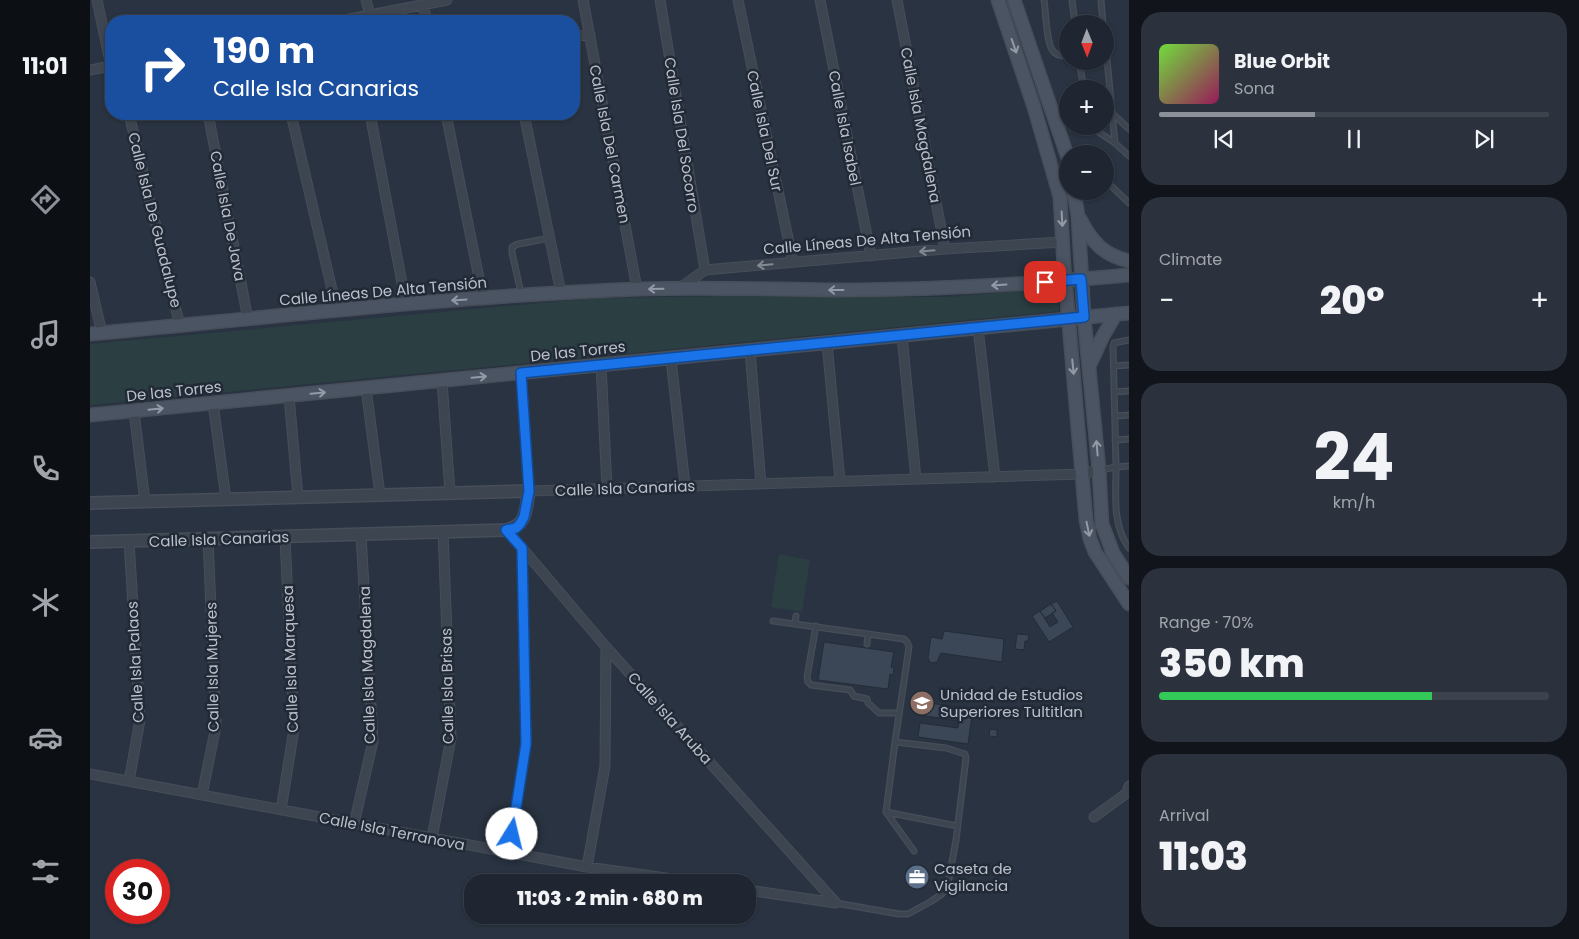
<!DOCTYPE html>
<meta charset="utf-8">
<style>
:root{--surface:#1f2631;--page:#2c323d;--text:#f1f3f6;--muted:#a1a5ab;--line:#3c434d;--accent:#8c9099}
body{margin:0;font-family:Poppins,sans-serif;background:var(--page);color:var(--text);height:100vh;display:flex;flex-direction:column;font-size:19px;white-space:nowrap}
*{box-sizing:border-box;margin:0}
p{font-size:16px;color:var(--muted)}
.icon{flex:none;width:28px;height:28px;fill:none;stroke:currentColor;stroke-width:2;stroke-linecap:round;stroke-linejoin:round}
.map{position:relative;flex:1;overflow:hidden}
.side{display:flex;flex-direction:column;gap:12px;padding:12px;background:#11151b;width:450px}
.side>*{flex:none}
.guide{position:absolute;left:15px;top:15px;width:475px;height:105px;border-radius:20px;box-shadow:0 1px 4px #0004,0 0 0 1px var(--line);background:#1a4fa0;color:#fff;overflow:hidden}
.needle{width:32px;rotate:179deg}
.tools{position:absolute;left:969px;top:15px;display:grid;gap:10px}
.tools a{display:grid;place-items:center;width:55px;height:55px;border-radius:50%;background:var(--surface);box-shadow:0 1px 4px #0004,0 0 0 1px var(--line);font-size:25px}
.speed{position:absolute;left:15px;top:859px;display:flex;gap:10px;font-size:25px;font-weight:700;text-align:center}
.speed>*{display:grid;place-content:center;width:65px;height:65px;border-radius:50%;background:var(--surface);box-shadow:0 1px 4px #0004,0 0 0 1px var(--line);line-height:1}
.speed .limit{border:8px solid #d22;background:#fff;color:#111}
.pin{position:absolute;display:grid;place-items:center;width:42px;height:42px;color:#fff;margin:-21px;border-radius:10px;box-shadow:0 2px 8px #0006}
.me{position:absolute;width:55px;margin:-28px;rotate:9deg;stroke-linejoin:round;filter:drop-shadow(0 0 4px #0008)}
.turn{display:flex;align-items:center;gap:18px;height:105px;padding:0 25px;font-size:22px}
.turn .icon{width:65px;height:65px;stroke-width:2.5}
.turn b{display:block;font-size:35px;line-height:42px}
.big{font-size:38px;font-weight:800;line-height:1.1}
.side .card{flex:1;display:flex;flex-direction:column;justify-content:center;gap:8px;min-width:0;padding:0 18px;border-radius:20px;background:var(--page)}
.side .dial{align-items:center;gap:0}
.dial b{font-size:65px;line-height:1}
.song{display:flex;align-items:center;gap:15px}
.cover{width:60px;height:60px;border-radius:8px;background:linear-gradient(135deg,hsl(100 70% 55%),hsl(330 70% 35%))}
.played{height:5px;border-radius:2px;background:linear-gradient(90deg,var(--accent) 40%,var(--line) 40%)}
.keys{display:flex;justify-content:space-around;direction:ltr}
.heat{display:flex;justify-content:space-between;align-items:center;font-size:28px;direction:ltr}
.charge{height:8px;border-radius:4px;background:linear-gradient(90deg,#34c759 70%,var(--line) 0)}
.trip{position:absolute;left:374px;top:874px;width:292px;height:50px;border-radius:20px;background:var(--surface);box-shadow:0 1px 4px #0004,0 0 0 1px var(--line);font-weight:800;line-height:50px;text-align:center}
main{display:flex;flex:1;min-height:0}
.menu{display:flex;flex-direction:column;width:90px;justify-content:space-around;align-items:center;background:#0c0f14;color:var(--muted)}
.menu .icon{width:35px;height:35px}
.menu .active{color:var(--accent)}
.menu b{font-size:22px;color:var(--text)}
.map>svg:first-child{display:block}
</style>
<main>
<nav class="menu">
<b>11:01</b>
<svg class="icon active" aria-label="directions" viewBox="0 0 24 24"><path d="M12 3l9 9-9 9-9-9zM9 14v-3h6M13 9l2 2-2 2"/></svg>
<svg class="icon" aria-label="music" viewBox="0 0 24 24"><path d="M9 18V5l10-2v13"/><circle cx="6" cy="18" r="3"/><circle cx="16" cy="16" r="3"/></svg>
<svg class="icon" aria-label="phone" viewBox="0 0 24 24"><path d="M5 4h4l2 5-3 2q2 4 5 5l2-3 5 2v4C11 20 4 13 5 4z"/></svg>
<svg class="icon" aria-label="climate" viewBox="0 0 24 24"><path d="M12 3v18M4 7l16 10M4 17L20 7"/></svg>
<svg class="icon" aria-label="car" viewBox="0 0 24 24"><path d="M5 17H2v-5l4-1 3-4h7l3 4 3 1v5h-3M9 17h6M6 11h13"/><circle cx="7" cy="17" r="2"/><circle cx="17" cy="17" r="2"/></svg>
<svg class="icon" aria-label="filters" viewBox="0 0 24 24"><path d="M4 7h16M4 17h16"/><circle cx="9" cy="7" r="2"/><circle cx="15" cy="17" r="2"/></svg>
</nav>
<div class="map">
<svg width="1039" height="939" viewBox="0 0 1039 939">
<rect width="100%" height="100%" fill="#293341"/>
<path fill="#2b3f42" d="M 967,288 L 969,311 L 502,357 L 0,405 L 0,344 L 506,298 L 641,296 L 857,297 Z
M 689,554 L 720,560 L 712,612 L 681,607 Z"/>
<path fill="#3b4756" stroke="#232c38" d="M 967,601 L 983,627 L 959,642 L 942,616 L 950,611 L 960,627 L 968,622 L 962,613 L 966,611 L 961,604 Z
M 961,604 L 966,611 L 955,618 L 950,611 Z
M 854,631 L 914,639 L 912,662 L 851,653 L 847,662 L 842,663 L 839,661 L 838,657 L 841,637 L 852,639 Z
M 927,634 L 939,635 L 938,641 L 935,641 L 934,650 L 925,649 Z
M 734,642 L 804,652 L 801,667 L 804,668 L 803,675 L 800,674 L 798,689 L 728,680 Z
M 831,702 L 883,709 L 878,744 L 828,737 L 830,723 L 868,728 L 869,721 L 829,715 Z
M 900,729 L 907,730 L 907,737 L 899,736 Z
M 827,872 L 832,875 L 839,876 L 830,882 L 826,882 L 820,881 L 815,875 L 822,874 Z"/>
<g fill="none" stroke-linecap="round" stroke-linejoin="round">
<defs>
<path id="service" d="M 954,0 C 956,12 956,43 963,51 C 967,56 972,56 978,56
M 982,0 L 985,24
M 1011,0 L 1013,24
M 1015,38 L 1025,143 L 1039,156
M 989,61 L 994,89
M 1023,114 L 1039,129
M 1002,126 L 1004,129 L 1025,143
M 1015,180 L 1039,203
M 431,293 L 422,253 L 422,247 L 428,244 L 460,238
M 1039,340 L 1024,343 L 1023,346 L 1026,467 L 1039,466
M 1024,366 L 1039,365
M 1024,392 L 1039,391
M 1025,416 L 1039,415
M 1025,440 L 1039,439
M 1010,470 L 1026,467 C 1026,494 1022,525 1039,548
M 683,621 L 814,639 L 817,642 L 819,647 L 805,742
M 705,623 L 706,616
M 726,626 L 717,677 L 718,682 L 721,685 L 760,690 L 764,696 L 777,699 L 778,703 L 789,713 L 809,713
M 777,644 L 778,634
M 796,812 L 824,851
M 746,903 L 809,914 L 818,914 L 840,902 L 852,894 L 858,884 L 866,840 L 876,758 L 875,754 L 856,748 L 805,742 L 796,812 L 867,826"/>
<path id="minor" d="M 7,0 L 21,66
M 276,0 L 280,15
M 493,0 L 547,289
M 570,0 L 615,270
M 648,0 L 703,262
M 730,0 L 781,256
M 807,0 L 855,249
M 333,5 L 337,21
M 249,21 L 357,0
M 484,37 L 500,34
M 0,70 L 21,66
M 39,114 L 90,326
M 118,114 L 158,319
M 201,114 L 247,311
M 280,114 L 316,304
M 356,114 L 393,298
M 434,114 L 471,293
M 0,282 L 12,333
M 590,288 L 615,270 L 855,249 L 973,242
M 888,328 L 905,477
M 812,336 L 826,479
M 737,343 L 750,481
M 660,351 L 671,484
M 581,359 L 595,486
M 511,365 L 517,488
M 431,373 L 439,491 L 993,474 L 1009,470
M 352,381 L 360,493
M 276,388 L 290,495
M 199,396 L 208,497
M 123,403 L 136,499
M 44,411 L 55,502
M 416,530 L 432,548 L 516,647 L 746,903
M 0,774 L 497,867 L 605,882
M 39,781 L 50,720 L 39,541
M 112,795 L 126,726 L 118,539
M 191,810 L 204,729 L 195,537
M 1004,817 L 1037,793 L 1039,786
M 264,824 L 283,741 L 271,535
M 342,838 L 361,738 L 353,532
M 419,852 L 436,744 L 432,548
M 497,867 L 515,766 L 516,647
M 658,890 L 746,903"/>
<path id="tertiary" d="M 0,503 L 439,491 C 435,510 438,525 416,530 L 0,542"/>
<path id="secondary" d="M 908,0 L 944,107 L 970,197 L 974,267 L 996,520 L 1000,539 L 1005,552 L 1039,604
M 924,0 L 978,158
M 984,191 L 988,216 L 994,317 L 1009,470 L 1012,524 L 1023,553 L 1039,578
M 990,219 C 1002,242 1013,255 1039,261
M 0,334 C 182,317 365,296 548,289 C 614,287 680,289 746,290 C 844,290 942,284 1039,275
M 1000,364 L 1013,336 L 1026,314
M 0,415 L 1039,313"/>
</defs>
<use href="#service" stroke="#474e5a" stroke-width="7"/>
<use href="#minor" stroke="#474e5a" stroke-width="11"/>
<use href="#tertiary" stroke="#474e5a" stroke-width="14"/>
<use href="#secondary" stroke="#474e5a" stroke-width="15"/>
<use href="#service" stroke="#3d4551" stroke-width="4.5"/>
<use href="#minor" stroke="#3d4551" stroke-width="9"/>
<use href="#tertiary" stroke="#3d4551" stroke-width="11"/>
<use href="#secondary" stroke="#4b5463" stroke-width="12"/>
</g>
<defs><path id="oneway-shaft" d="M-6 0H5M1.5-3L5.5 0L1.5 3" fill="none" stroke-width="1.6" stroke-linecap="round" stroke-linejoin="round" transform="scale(1.25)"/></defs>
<g stroke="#939aa7">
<use href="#oneway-shaft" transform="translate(924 46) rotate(71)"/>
<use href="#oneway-shaft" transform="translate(972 219) rotate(87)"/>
<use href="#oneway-shaft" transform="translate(909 285) rotate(176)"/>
<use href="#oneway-shaft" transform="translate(566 289) rotate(179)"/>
<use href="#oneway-shaft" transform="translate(746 290) rotate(-180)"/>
<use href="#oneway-shaft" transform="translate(369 300) rotate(176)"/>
<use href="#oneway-shaft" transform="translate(983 367) rotate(84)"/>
<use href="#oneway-shaft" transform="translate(389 377) rotate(-5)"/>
<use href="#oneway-shaft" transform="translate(228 393) rotate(-5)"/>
<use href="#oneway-shaft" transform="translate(66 409) rotate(-6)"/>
<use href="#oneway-shaft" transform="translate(1007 448) rotate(-95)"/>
<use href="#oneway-shaft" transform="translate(998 529) rotate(78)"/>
</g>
<g stroke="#828994">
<use href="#oneway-shaft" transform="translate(837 251) rotate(175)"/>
<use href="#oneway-shaft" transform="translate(675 265) rotate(175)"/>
</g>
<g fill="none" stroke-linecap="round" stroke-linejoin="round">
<defs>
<path id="route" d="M 422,834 L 436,744 L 432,548 L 416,530 L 426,528 L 430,524 L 434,517 L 439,491 L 431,373 L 994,317 L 991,279 L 955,282"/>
</defs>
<use href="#route" stroke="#114b97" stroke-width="12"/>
<use href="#route" stroke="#1a73e8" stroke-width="9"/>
</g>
<defs>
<symbol id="university-disc" viewBox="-11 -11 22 22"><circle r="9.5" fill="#8d6e63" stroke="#212a36"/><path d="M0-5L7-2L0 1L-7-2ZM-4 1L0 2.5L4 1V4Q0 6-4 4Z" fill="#fff"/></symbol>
<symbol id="office-disc" viewBox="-11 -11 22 22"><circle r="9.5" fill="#5c6f8a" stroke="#212a36"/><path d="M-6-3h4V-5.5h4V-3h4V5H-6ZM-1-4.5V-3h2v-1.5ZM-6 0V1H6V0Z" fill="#fff"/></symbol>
</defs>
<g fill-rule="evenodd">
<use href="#university-disc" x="818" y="689" width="28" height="28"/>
<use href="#office-disc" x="813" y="863" width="28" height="28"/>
</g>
<g text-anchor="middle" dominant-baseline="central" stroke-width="5" stroke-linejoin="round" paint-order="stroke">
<g font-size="15" fill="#bac0cb" stroke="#212a36">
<text transform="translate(831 125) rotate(79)">Calle Isla Magdalena</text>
<text transform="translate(755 128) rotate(79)">Calle Isla Isabel</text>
<text transform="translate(675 131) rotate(78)">Calle Isla Del Sur</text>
<text transform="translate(592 135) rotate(81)">Calle Isla Del Socorro</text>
<text transform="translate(520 144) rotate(79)">Calle Isla Del Carmen</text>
<text transform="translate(138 216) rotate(79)">Calle Isla De Java</text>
<text transform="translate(65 220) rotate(76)">Calle Isla De Guadalupe</text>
<text transform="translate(777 240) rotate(-5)">Calle Líneas De Alta Tensión</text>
<text transform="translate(293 291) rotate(-5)">Calle Líneas De Alta Tensión</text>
<text transform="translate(488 351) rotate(-6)">De las Torres</text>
<text transform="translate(84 391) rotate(-6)">De las Torres</text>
<text transform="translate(535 488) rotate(-2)">Calle Isla Canarias</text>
<text transform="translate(129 539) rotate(-2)">Calle Isla Canarias</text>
<text transform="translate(200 659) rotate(-92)">Calle Isla Marquesa</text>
<text transform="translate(45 662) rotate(-93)">Calle Isla Palaos</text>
<text transform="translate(277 665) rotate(-92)">Calle Isla Magdalena</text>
<text transform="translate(122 667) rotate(-91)">Calle Isla Mujeres</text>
<text transform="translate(357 686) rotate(-91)">Calle Isla Brisas</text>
<text transform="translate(580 718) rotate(48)">Calle Isla Aruba</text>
<text transform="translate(302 831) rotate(11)">Calle Isla Terranova</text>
</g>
<g font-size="15" fill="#bac0cb" stroke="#212a36" text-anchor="start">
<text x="850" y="694">Unidad de Estudios<tspan x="850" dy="17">Superiores Tultitlan</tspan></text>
<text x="844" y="868">Caseta de<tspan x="844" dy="17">Vigilancia</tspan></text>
</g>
</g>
</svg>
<div class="tools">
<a><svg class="needle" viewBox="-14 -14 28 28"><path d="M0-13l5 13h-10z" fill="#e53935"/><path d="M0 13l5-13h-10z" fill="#a1a5ab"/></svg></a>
<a>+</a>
<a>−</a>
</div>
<div class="speed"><div class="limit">30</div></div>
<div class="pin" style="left:955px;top:282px;background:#d93025"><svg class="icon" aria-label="arrive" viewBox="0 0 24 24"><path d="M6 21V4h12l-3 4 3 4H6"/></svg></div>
<svg class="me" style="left:422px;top:834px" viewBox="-20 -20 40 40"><circle r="19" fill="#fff"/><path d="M0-13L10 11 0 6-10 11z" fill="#1a73e8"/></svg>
<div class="trip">11:03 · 2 min · 680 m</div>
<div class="guide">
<div class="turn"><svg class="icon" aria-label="right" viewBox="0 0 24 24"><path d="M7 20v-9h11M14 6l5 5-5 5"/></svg><div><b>190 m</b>Calle Isla Canarias</div></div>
</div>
</div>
<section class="side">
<div class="card">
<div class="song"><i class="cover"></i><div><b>Blue Orbit</b><p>Sona</p></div></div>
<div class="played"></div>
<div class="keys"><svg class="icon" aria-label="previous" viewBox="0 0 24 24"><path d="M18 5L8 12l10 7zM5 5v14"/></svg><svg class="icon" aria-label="pause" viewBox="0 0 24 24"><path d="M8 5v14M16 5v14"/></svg><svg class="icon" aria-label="next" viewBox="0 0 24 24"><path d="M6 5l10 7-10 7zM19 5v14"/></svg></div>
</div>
<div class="card"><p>Climate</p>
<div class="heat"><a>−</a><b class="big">20°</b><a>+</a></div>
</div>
<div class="card dial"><b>24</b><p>km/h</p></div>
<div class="card"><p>Range · 70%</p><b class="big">350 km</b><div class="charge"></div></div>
<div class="card"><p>Arrival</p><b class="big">11:03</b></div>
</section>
</main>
